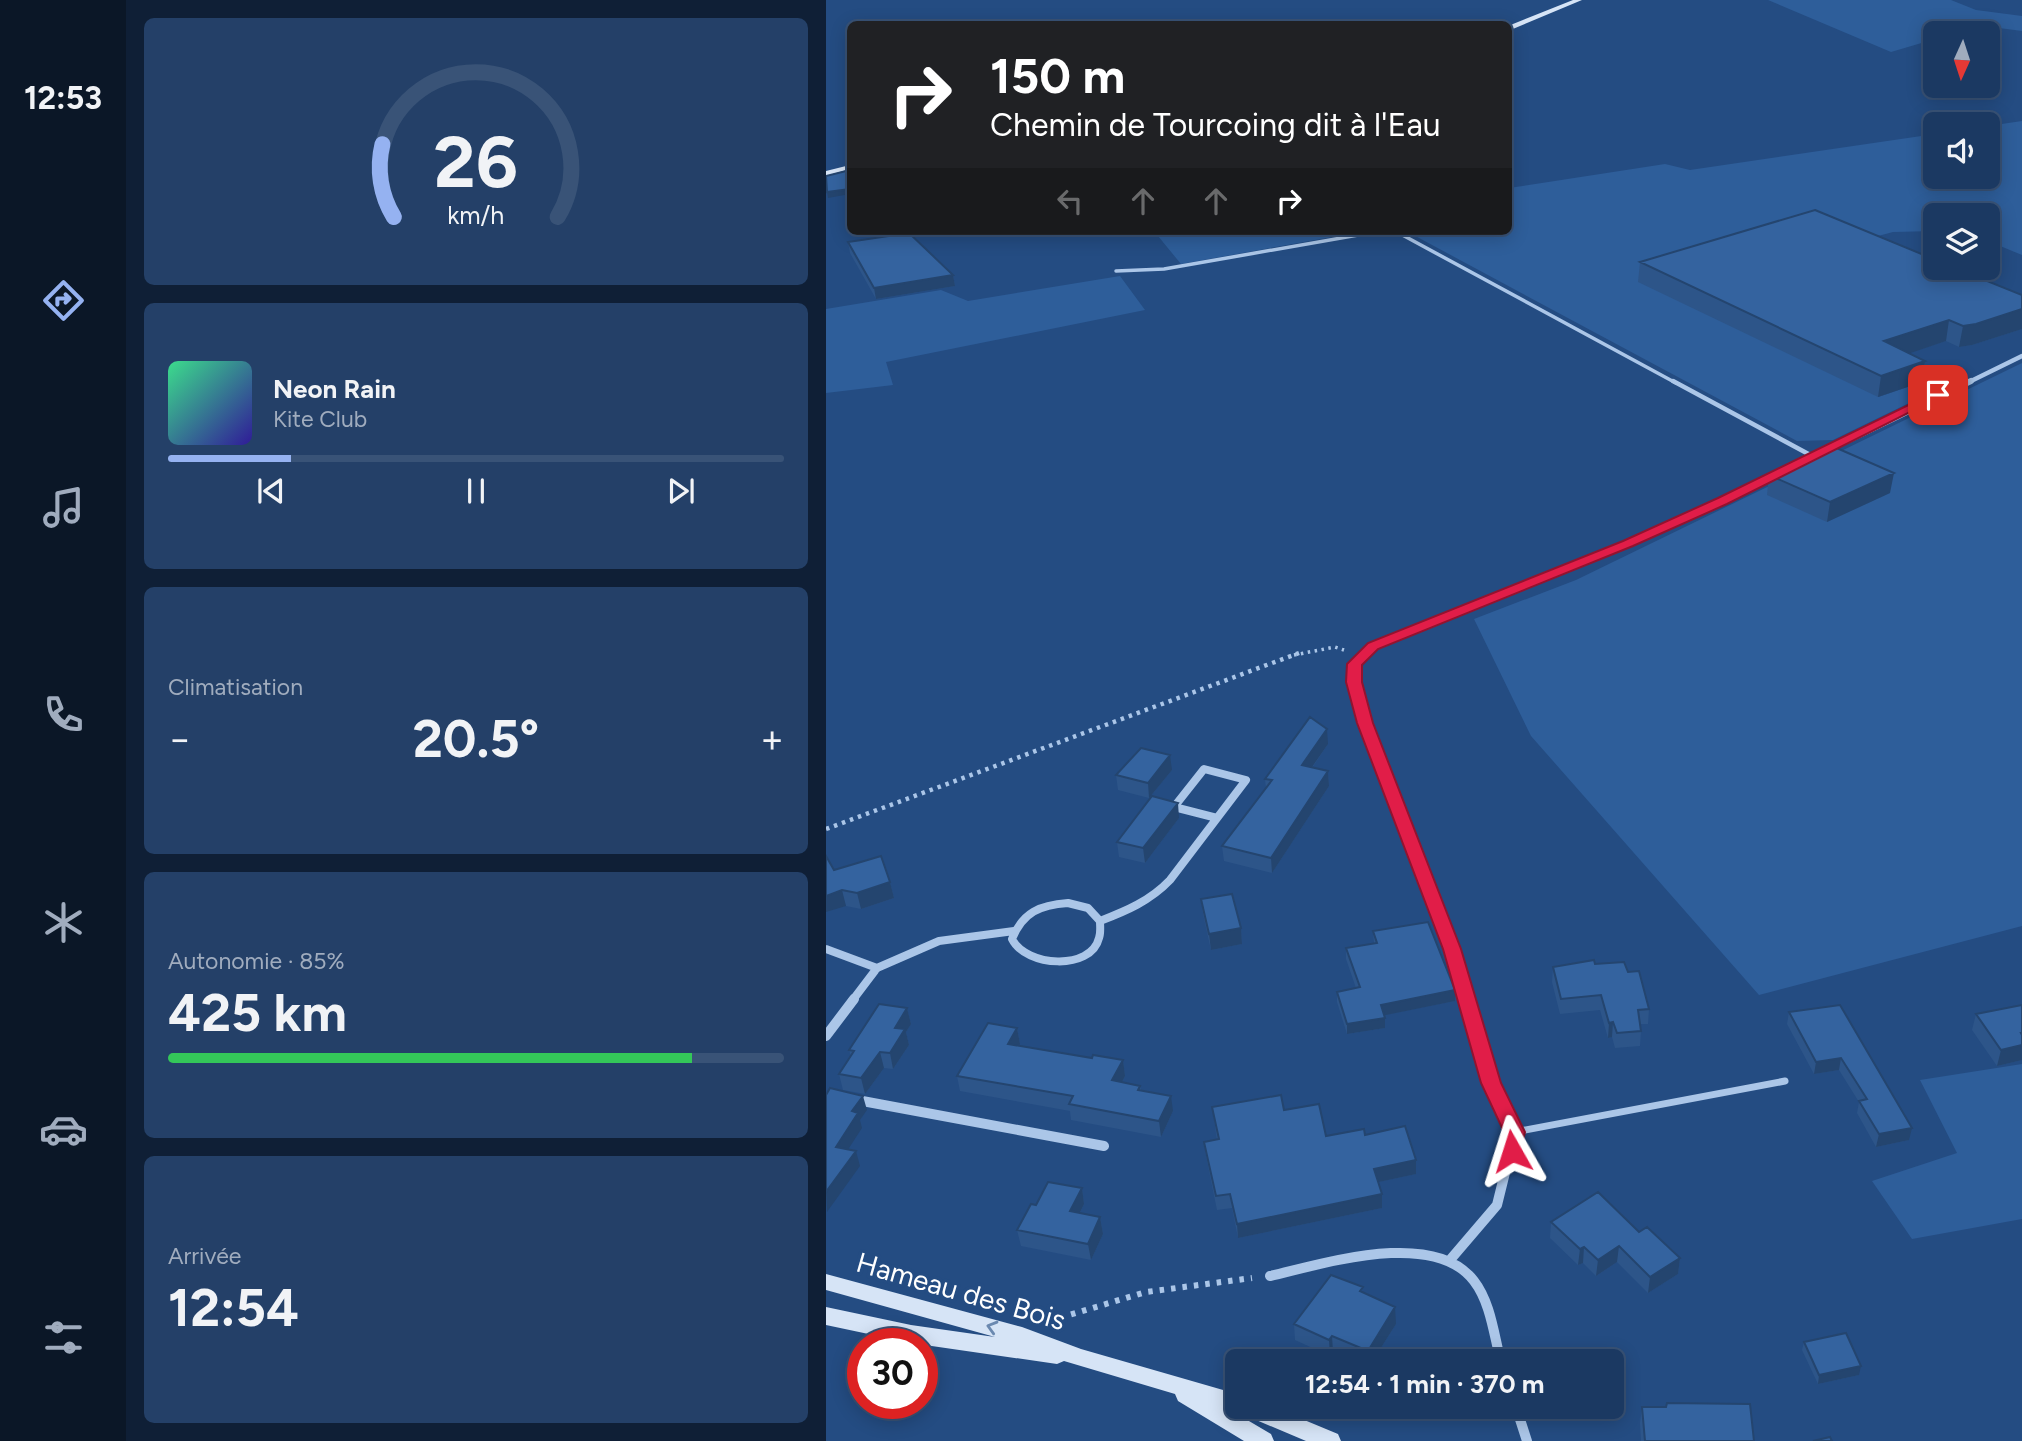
<!DOCTYPE html>
<html lang="fr">
<meta charset="utf-8">
<style>
:root{--surface:#1b3962;--page:#244068;--text:#f1f3f6;--muted:#a0acbe;--line:#395377;--accent:#95b2f1}
body{margin:0;font-family:Figtree,sans-serif;background:var(--page);color:var(--text);height:100vh;display:flex;flex-direction:column;font-size:26px;white-space:nowrap}
*{box-sizing:border-box;margin:0}
p{font-size:23px;color:var(--muted)}
.icon{flex:none;width:38px;height:38px;fill:none;stroke:currentColor;stroke-width:2;stroke-linecap:round;stroke-linejoin:round}
.map{position:relative;flex:1;overflow:hidden}
.side{display:flex;flex-direction:column;gap:18px;padding:18px;background:#0f1f36;width:700px}
.side>*{flex:none}
.top-card{position:absolute;left:21px;top:21px;width:665px;height:214px;border-radius:10px;box-shadow:0 4px 18px #0003,0 0 0 2px var(--line);background:#202124;color:#fff;overflow:hidden}
.needle{width:46px;rotate:183deg}
.controls{position:absolute;left:1097px;top:21px;display:grid;gap:14px}
.controls a{display:grid;place-items:center;width:77px;height:77px;border-radius:10px;background:var(--surface);box-shadow:0 4px 18px #0003,0 0 0 2px var(--line);font-size:35px}
.speed{position:absolute;left:21px;top:1328px;display:flex;gap:14px;font-size:35px;font-weight:700;text-align:center}
.speed>*{display:grid;place-content:center;width:91px;height:91px;border-radius:50%;background:var(--surface);box-shadow:0 4px 18px #0003,0 0 0 2px var(--line);line-height:1}
.speed .limit{border:10px solid #d22;background:#fff;color:#111}
.pin{position:absolute;display:grid;place-items:center;width:60px;height:60px;color:#fff;margin:-30px;border-radius:14px;box-shadow:0 4px 10px #0006}
.me{position:absolute;width:77px;margin:-38px;rotate:354deg;stroke-linejoin:round;filter:drop-shadow(0 0 5px #0008)}
.turn{display:flex;align-items:center;gap:24px;height:147px;padding:0 28px;font-size:32px}
.turn .icon{width:91px;height:91px;stroke-width:2.5}
.turn b{display:block;font-size:49px;line-height:60px}
.lanes{display:flex;align-items:center;height:66px;padding:0 28px;background:#0003;justify-content:center;gap:35px;direction:ltr}
.lanes .off{opacity:.35}
.big{font-size:52px;font-weight:700;line-height:1.1}
.side .widget{flex:1;display:flex;flex-direction:column;justify-content:center;gap:10px;min-width:0;padding:0 24px;border-radius:10px;background:var(--page)}
.side .dial{align-items:center;gap:0}
.dial svg{height:182px;overflow:visible;fill:none;stroke:var(--line);stroke-width:7;stroke-linecap:round;text-anchor:middle}
.dial text{fill:var(--text);stroke:none}
.song{display:flex;align-items:center;gap:21px}
.cover{width:84px;height:84px;border-radius:10px;background:linear-gradient(135deg,hsl(150 70% 55%),hsl(250 70% 35%))}
.played{height:7px;border-radius:4px;background:linear-gradient(90deg,var(--accent) 20%,var(--line) 20%)}
.keys{display:flex;justify-content:space-around;direction:ltr}
.heat{display:flex;justify-content:space-between;align-items:center;font-size:38px;direction:ltr}
.charge{height:10px;border-radius:5px;background:linear-gradient(90deg,#34c759 85%,var(--line) 0)}
.trip{position:absolute;left:399px;top:1349px;width:399px;height:70px;border-radius:10px;background:var(--surface);box-shadow:0 4px 18px #0003,0 0 0 2px var(--line);font-weight:700;line-height:70px;text-align:center}
main{display:flex;flex:1;min-height:0}
.tabs{display:flex;flex-direction:column;width:126px;justify-content:space-around;align-items:center;background:#0b1727;color:var(--muted)}
.tabs .icon{width:49px;height:49px}
.tabs .current{color:var(--accent)}
.tabs b{font-size:32px;color:var(--text)}
.map>svg:first-child{display:block}
</style>
<main>
<nav class="tabs">
<b>12:53</b>
<svg class="icon current" aria-label="directions" viewBox="0 0 24 24"><path d="M12 3l9 9-9 9-9-9zM9 14v-3h6M13 9l2 2-2 2"/></svg>
<svg class="icon" aria-label="music" viewBox="0 0 24 24"><path d="M9 18V5l10-2v13"/><circle cx="6" cy="18" r="3"/><circle cx="16" cy="16" r="3"/></svg>
<svg class="icon" aria-label="phone" viewBox="0 0 24 24"><path d="M5 4h4l2 5-3 2q2 4 5 5l2-3 5 2v4C11 20 4 13 5 4z"/></svg>
<svg class="icon" aria-label="climate" viewBox="0 0 24 24"><path d="M12 3v18M4 7l16 10M4 17L20 7"/></svg>
<svg class="icon" aria-label="car" viewBox="0 0 24 24"><path d="M5 17H2v-5l4-1 3-4h7l3 4 3 1v5h-3M9 17h6M6 11h13"/><circle cx="7" cy="17" r="2"/><circle cx="17" cy="17" r="2"/></svg>
<svg class="icon" aria-label="filters" viewBox="0 0 24 24"><path d="M4 7h16M4 17h16"/><circle cx="9" cy="7" r="2"/><circle cx="15" cy="17" r="2"/></svg>
</nav>
<section class="side">
<div class="widget dial"><svg viewBox="0 0 100 80">
<path d="M14 69A42 42 0 1 1 86 69"/>
<path d="M14 69A42 42 0 0 1 9 37" stroke="#95b2f1"/>
<text x="50" y="56" font-size="32" font-weight="700">26</text>
<text x="50" y="72" font-size="11">km/h</text>
</svg></div>
<div class="widget">
<div class="song"><i class="cover"></i><div><b>Neon Rain</b><p>Kite Club</p></div></div>
<div class="played"></div>
<div class="keys"><svg class="icon" aria-label="previous" viewBox="0 0 24 24"><path d="M18 5L8 12l10 7zM5 5v14"/></svg><svg class="icon" aria-label="pause" viewBox="0 0 24 24"><path d="M8 5v14M16 5v14"/></svg><svg class="icon" aria-label="next" viewBox="0 0 24 24"><path d="M6 5l10 7-10 7zM19 5v14"/></svg></div>
</div>
<div class="widget"><p>Climatisation</p>
<div class="heat"><a>−</a><b class="big">20.5°</b><a>+</a></div>
</div>
<div class="widget"><p>Autonomie · 85%</p><b class="big">425 km</b><div class="charge"></div></div>
<div class="widget"><p>Arrivée</p><b class="big">12:54</b></div>
</section>
<div class="map">
<svg width="1196" height="1441" viewBox="0 0 1196 1441">
<rect width="100%" height="100%" fill="#244c82"/>
<path fill="#2e5e9a" d="M 942,0 L 1125,0 L 1150,10 L 1196,16 L 1196,31 L 1158,26 L 1131,33 L 1110,33 L 1109,39 L 1065,52 Z
M 1196,121 L 1196,255 L 1162,241 L 1162,215 L 1110,215 L 1109,231 L 1067,232 L 1007,248 L 1052,397 L 1105,379 L 1120,385 L 1007,440 L 971,441 L 580,231 L 682,231 L 683,188 L 839,164 L 864,170 L 1109,134 L 1110,177 L 1162,177 L 1162,126 Z
M 362,231 L 540,231 L 355,264 L 332,236 Z
M 294,276 L 319,310 L 60,362 L 67,385 L 0,393 L 0,309 L 115,290 L 142,301 Z
M 1196,363 L 1196,926 L 933,995 L 705,736 L 648,619 L 750,580 Z
M 1196,1064 L 1196,1219 L 1086,1239 L 1046,1181 L 1131,1153 L 1094,1080 Z"/>
<g fill="none" stroke-linecap="round" stroke-linejoin="round">
<path stroke="#abc6e8" stroke-width="3.5" stroke-dasharray="2.5 4.5" stroke-linecap="butt" d="M 468,655 L 509,647 L 518,650"/>
<path stroke="#abc6e8" stroke-width="4.5" stroke-dasharray="3.5 5" stroke-linecap="butt" d="M 0,829 L 473,653"/>
<path stroke="#abc6e8" stroke-width="6" stroke-dasharray="4.5 7" stroke-linecap="butt" d="M 223,1321 L 320,1292 L 426,1278"/>
<path stroke="#abc6e8" stroke-width="3.5" d="M 569,231 L 850,383
M 290,271 L 338,269 L 555,231"/>
<path stroke="#abc6e8" stroke-width="4.5" d="M 847,381 L 988,457"/>
<path stroke="#abc6e8" stroke-width="7" d="M 689,1132 L 959,1081"/>
<path stroke="#abc6e8" stroke-width="4.5" d="M 1141,383 L 1196,356"/>
<path stroke="#abc6e8" stroke-width="6" d="M 1002,450 L 1145,381
M 538,655 L 547,646 L 802,544 L 950,475"/>
<path stroke="#abc6e8" stroke-width="8" d="M 540,653 L 528,664 C 528,710 551,755 568,798 C 594,865 621,932 641,1001
M 242,903 L 262,908 L 274,921 C 274,926 275,933 273,938 C 265,971 200,967 186,939 C 197,912 214,905 242,903 Z
M 274,921 C 300,911 324,901 344,880 L 420,780 L 378,769 L 348,807 L 391,818
M 0,949 L 51,968
M 26,1001 L 51,968 L 113,941 L 188,931"/>
<path stroke="#abc6e8" stroke-width="10" d="M 0,1036 L 28,999
M 31,1100 L 278,1146
M 624,1260 L 671,1205 L 689,1132 L 665,1083 L 641,999
M 444,1276 C 497,1264 608,1228 648,1281 C 665,1303 668,1336 675,1362
M 690,1407 L 701,1441"/>
<path fill="#d6e4f6" fill-rule="evenodd" d="M 747,0 L 756,0 L 682,31 L 682,26 Z
M 24,165 L 24,169 L 0,176 L 0,171 Z
M 0,1274 L 196,1327 L 255,1349 L 411,1394 L 411,1407 L 447,1407 L 512,1434 L 515,1441 L 480,1441 L 416,1414 L 414,1411 L 406,1411 L 445,1434 L 448,1441 L 418,1441 L 352,1401 L 349,1394 L 238,1361 L 231,1364 L 85,1343 L 0,1325 L 0,1307 L 85,1325 L 169,1337 L 0,1290 Z"/>
</g>
<path fill="#2d5589" d="M 22,242 L 127,275 L 129,286 L 50,299 L 24,253 Z
M 814,262 L 1196,295 L 1196,329 L 1146,345 L 1133,347 L 1120,341 L 1083,353 L 1099,361 L 1096,382 L 1052,397 L 812,282 Z
M 943,475 L 1064,493 L 1001,522 L 941,495 Z
M 502,744 L 486,768 L 502,771 L 503,786 L 446,873 L 398,861 L 396,846 L 440,788 L 439,779 Z
M 346,770 L 323,798 L 292,790 L 290,775 Z
M 353,818 L 319,863 L 293,857 L 291,842 Z
M 8,870 L 64,882 L 68,898 L 35,909 L 20,906 Z
M 375,899 L 415,928 L 416,944 L 385,950 L 377,914 Z
M 547,931 L 629,990 L 629,1001 L 558,1015 L 559,1028 L 521,1034 L 511,1002 L 511,992 L 530,988 L 520,959 L 520,948 L 548,943 Z
M 769,964 L 802,972 L 823,1009 L 822,1024 L 814,1024 L 815,1031 L 814,1046 L 789,1048 L 786,1037 L 782,1038 L 774,1010 L 734,1014 L 726,982 L 727,967 Z
M 1014,1005 L 1083,1140 L 1050,1147 L 1031,1113 L 1033,1102 L 1013,1070 L 988,1074 L 961,1024 L 963,1012 Z
M 1196,1005 L 1196,1060 L 1171,1066 L 1146,1030 L 1150,1014 Z
M 81,1008 L 85,1024 L 80,1032 L 83,1045 L 67,1069 L 58,1068 L 39,1094 L 17,1090 L 13,1074 L 25,1056 L 23,1050 Z
M 191,1028 L 194,1044 L 192,1046 L 266,1058 L 297,1060 L 299,1076 L 296,1082 L 314,1086 L 315,1090 L 347,1111 L 335,1137 L 245,1120 L 244,1111 L 134,1091 L 131,1076 Z
M 386,1107 L 458,1110 L 500,1136 L 539,1135 L 590,1174 L 552,1182 L 556,1208 L 412,1238 L 406,1208 L 391,1210 L 380,1156 L 378,1142 L 391,1140 Z
M 256,1188 L 258,1204 L 254,1213 L 274,1217 L 277,1234 L 265,1260 L 195,1246 L 191,1230 L 210,1205 Z
M 725,1222 L 813,1232 L 854,1258 L 852,1274 L 822,1293 L 791,1262 L 770,1276 L 757,1263 L 752,1265 L 724,1238 Z
M 537,1293 L 570,1324 L 546,1362 L 529,1362 L 507,1352 L 504,1356 L 469,1340 L 468,1324 Z
M 978,1342 L 1033,1375 L 992,1384 L 976,1350 Z
M 816,1407 L 928,1441 L 815,1441 L 814,1423 Z"/>
<path fill="#24456f" d="M 24,189 L 24,194 L 2,198 L 1,192 Z
M 127,275 L 129,286 L 50,299 L 48,288 Z
M 1196,309 L 1196,329 L 1146,345 L 1133,347 L 1137,326 Z
M 1123,320 L 1120,341 L 1055,363 L 1058,341 Z
M 1099,361 L 1096,382 L 1052,397 L 1055,376 Z
M 1068,473 L 1064,493 L 1001,522 L 1004,502 Z
M 501,729 L 502,744 L 477,780 L 476,765 Z
M 344,755 L 346,770 L 323,798 L 322,783 Z
M 502,771 L 503,786 L 446,873 L 445,858 Z
M 352,803 L 353,818 L 319,863 L 317,848 Z
M 64,882 L 68,898 L 35,909 L 31,893 Z
M 16,890 L 20,906 L 0,912 L 0,896 Z
M 415,928 L 416,944 L 385,950 L 383,934 Z
M 629,990 L 629,1001 L 555,1016 L 555,1005 Z
M 81,1008 L 85,1024 L 80,1032 L 83,1045 L 67,1069 L 64,1053 L 69,1028 Z
M 559,1018 L 559,1028 L 521,1034 L 521,1024 Z
M 787,1022 L 786,1037 L 782,1038 L 783,1023 Z
M 191,1028 L 194,1044 L 185,1060 L 182,1044 Z
M 1195,1033 L 1196,1033 L 1196,1060 L 1171,1066 L 1175,1050 Z
M 54,1052 L 58,1068 L 39,1094 L 35,1078 Z
M 1015,1058 L 1013,1070 L 988,1074 L 990,1062 Z
M 297,1060 L 299,1076 L 289,1096 L 286,1080 Z
M 37,1096 L 41,1110 L 34,1120 L 36,1128 L 14,1162 L 10,1147 L 26,1111 Z
M 345,1096 L 347,1111 L 335,1137 L 333,1121 Z
M 1086,1128 L 1083,1140 L 1050,1147 L 1053,1134 Z
M 30,1151 L 34,1166 L 1,1212 L 0,1192 Z
M 590,1160 L 590,1174 L 548,1183 L 548,1169 Z
M 256,1188 L 258,1204 L 247,1227 L 244,1211 Z
M 556,1194 L 556,1208 L 412,1238 L 411,1224 Z
M 274,1217 L 277,1234 L 265,1260 L 262,1244 Z
M 793,1246 L 791,1262 L 770,1276 L 772,1260 Z
M 758,1247 L 757,1263 L 752,1265 L 754,1249 Z
M 854,1258 L 852,1274 L 822,1293 L 824,1277 Z
M 569,1307 L 570,1324 L 546,1362 L 542,1362 L 542,1351 Z
M 506,1336 L 507,1352 L 504,1356 L 503,1340 Z
M 1035,1366 L 1033,1375 L 992,1384 L 993,1375 Z"/>
<path fill="#34639f" stroke="#24456f" stroke-width="2" d="M 24,170 L 24,189 L 1,192 L 0,176 Z
M 989,210 L 1110,260 L 1110,268 L 1129,268 L 1196,295 L 1196,309 L 1150,324 L 1137,326 L 1123,320 L 1058,341 L 1099,361 L 1055,376 L 814,262 Z
M 83,233 L 127,275 L 48,288 L 22,242 Z
M 1006,446 L 1068,473 L 1004,502 L 943,475 Z
M 484,717 L 501,729 L 476,765 L 502,771 L 445,858 L 396,846 L 446,780 L 439,779 Z
M 315,748 L 344,755 L 322,783 L 290,775 Z
M 326,796 L 352,803 L 317,848 L 291,842 Z
M 0,856 L 8,870 L 55,856 L 64,882 L 31,893 L 16,890 L 0,896 Z
M 406,894 L 415,928 L 383,934 L 375,899 Z
M 602,922 L 629,990 L 555,1005 L 559,1018 L 521,1024 L 511,992 L 534,987 L 520,948 L 551,943 L 547,931 Z
M 768,960 L 769,964 L 798,962 L 802,972 L 813,971 L 823,1009 L 812,1010 L 815,1031 L 791,1033 L 787,1022 L 783,1023 L 775,995 L 735,999 L 727,967 Z
M 53,1004 L 81,1008 L 69,1028 L 79,1029 L 64,1053 L 54,1052 L 35,1078 L 13,1074 L 28,1051 L 23,1050 Z
M 1014,1005 L 1086,1128 L 1053,1134 L 1033,1101 L 1041,1099 L 1015,1058 L 990,1062 L 963,1012 Z
M 1196,1005 L 1196,1033 L 1195,1033 L 1196,1035 L 1196,1045 L 1175,1050 L 1150,1014 Z
M 162,1023 L 191,1028 L 182,1044 L 266,1058 L 267,1055 L 297,1060 L 286,1080 L 314,1086 L 312,1090 L 345,1096 L 333,1121 L 243,1104 L 247,1096 L 131,1076 Z
M 4,1088 L 37,1096 L 26,1111 L 32,1113 L 10,1147 L 30,1151 L 0,1192 L 0,1095 Z
M 455,1095 L 458,1110 L 493,1104 L 500,1136 L 538,1129 L 539,1135 L 579,1126 L 590,1160 L 548,1169 L 556,1194 L 411,1224 L 404,1194 L 390,1196 L 378,1142 L 393,1139 L 386,1107 Z
M 222,1182 L 256,1188 L 244,1211 L 274,1217 L 262,1244 L 191,1230 L 205,1204 L 210,1205 Z
M 772,1192 L 813,1232 L 821,1227 L 854,1258 L 824,1277 L 793,1246 L 772,1260 L 758,1247 L 754,1249 L 725,1222 Z
M 505,1275 L 537,1287 L 534,1291 L 569,1307 L 542,1351 L 506,1336 L 503,1340 L 468,1324 Z
M 1020,1333 L 1035,1366 L 993,1375 L 978,1342 Z
M 841,1403 L 924,1404 L 928,1441 L 819,1441 L 816,1407 L 840,1407 Z
M 1004,1437 L 1006,1441 L 987,1441 Z"/>
<defs><path id="oneway-chevron" d="M-2-3.5L2.5 0L-2 3.5" fill="none" stroke-width="1.6" stroke-linecap="round" stroke-linejoin="round" transform="scale(1.75)"/></defs>
<use stroke="#6b89b0" href="#oneway-chevron" transform="translate(166 1327) rotate(-164)"/>
<path fill="#e11d48" stroke="#92132f" stroke-width="2" d="M 1107,393 L 1118,395 L 901,504 L 807,546 L 552,649 L 536,665 L 536,682 L 547,723 L 635,949 L 675,1083 L 699,1132 L 693,1156 L 678,1156 L 675,1151 L 678,1132 L 655,1083 L 617,949 L 531,723 L 520,682 L 521,664 L 542,643 L 797,541 L 892,498 Z"/>
<g text-anchor="middle" dominant-baseline="central" stroke-width="7" stroke-linejoin="round" paint-order="stroke">
<g font-size="28" fill="#fff" stroke="#244c82">
<text transform="translate(135 1291) rotate(16)">Hameau des Bois</text>
</g>
</g>
</svg>
<div class="controls">
<a><svg class="needle" viewBox="-14 -14 28 28"><path d="M0-13l5 13h-10z" fill="#e53935"/><path d="M0 13l5-13h-10z" fill="#a0acbe"/></svg></a>
<a><svg class="icon" aria-label="sound" viewBox="0 0 24 24"><path d="M4 9h4l5-4v14l-5-4H4zM17 9q2 3 0 6"/></svg></a>
<a><svg class="icon" aria-label="layers" viewBox="0 0 24 24"><path d="M12 4l9 5-9 5-9-5zM3 14l9 5 9-5"/></svg></a>
</div>
<div class="speed"><div class="limit">30</div></div>
<div class="pin" style="left:1112px;top:395px;background:#d93025"><svg class="icon" aria-label="arrive" viewBox="0 0 24 24"><path d="M6 21V4h12l-3 4 3 4H6"/></svg></div>
<svg class="me" style="left:686px;top:1151px" viewBox="-20 -20 40 40"><path d="M0-17L14 15 0 8-14 15z" fill="#e11d48" stroke="#fff" stroke-width="4"/></svg>
<div class="trip">12:54 · 1 min · 370 m</div>
<div class="top-card">
<div class="turn"><svg class="icon" aria-label="right" viewBox="0 0 24 24"><path d="M7 20v-9h11M14 6l5 5-5 5"/></svg><div><b>150 m</b>Chemin de Tourcoing dit à l'Eau</div></div>
<div class="lanes"><svg class="icon off" aria-label="left" viewBox="0 0 24 24"><path d="M17 20v-9H6M10 6l-5 5 5 5"/></svg><svg class="icon off" aria-label="ahead" viewBox="0 0 24 24"><path d="M12 20V5M6 11l6-6 6 6"/></svg><svg class="icon off" aria-label="ahead" viewBox="0 0 24 24"><path d="M12 20V5M6 11l6-6 6 6"/></svg><svg class="icon" aria-label="right" viewBox="0 0 24 24"><path d="M7 20v-9h11M14 6l5 5-5 5"/></svg></div>
</div>
</div>
</main>
